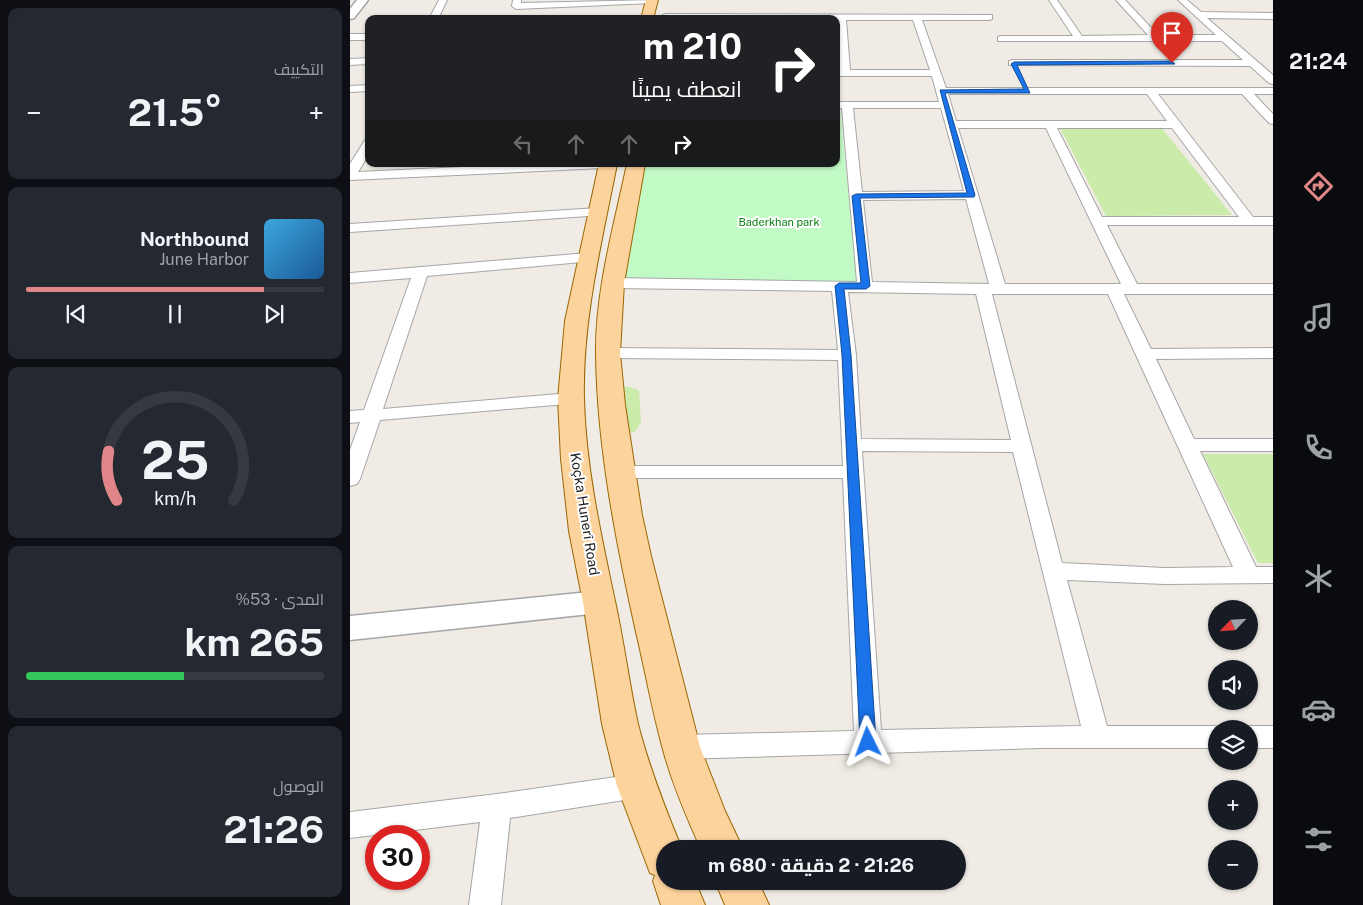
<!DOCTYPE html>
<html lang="ar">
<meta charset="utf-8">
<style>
:root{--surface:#171b24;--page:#242831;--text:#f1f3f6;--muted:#9ea1a6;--line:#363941;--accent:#e18688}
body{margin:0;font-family:"Public Sans",Cairo,sans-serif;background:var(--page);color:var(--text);direction:rtl;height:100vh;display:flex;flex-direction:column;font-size:19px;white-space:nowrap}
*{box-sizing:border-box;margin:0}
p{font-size:16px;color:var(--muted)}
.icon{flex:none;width:28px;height:28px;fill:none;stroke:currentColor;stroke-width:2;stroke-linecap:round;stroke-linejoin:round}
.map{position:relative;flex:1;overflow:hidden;direction:ltr}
.panel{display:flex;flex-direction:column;gap:8px;padding:8px;background:#0d0f14;width:350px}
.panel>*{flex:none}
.hud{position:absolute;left:15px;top:15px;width:475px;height:152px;border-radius:10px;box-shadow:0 1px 4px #0004;direction:rtl;background:#202124;color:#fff;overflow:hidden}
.needle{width:32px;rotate:245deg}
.fabs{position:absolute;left:858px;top:600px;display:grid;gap:10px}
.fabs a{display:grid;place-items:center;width:50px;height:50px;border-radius:50%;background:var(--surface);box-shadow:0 1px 4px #0004;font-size:25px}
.speed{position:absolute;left:15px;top:825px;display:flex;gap:10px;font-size:25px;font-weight:700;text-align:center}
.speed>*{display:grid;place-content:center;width:65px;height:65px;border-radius:50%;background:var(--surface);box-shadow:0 1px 4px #0004;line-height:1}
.speed .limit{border:8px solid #d22;background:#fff;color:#111}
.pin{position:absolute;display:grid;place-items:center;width:42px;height:42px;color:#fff;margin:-51px -21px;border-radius:50% 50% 50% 0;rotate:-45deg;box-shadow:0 0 5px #0007}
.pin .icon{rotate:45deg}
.me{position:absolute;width:55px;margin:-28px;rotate:357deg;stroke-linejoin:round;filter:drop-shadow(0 0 4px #0008)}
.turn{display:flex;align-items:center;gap:18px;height:105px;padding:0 15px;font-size:22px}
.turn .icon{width:65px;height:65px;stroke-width:2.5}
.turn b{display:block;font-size:35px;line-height:42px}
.lanes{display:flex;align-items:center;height:48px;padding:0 15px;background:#0003;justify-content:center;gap:25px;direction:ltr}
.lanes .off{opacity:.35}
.big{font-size:38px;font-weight:700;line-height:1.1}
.panel .widget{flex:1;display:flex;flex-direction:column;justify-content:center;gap:8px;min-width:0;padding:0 18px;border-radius:10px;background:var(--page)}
.panel .dial{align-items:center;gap:0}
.dial svg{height:130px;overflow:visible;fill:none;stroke:var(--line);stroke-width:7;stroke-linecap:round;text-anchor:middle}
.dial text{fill:var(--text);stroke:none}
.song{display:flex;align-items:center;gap:15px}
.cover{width:60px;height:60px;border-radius:8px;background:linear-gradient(135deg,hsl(200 70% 55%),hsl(210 70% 35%))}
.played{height:5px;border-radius:2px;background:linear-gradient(90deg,var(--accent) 80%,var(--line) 80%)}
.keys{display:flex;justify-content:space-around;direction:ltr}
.heat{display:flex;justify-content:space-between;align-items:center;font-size:28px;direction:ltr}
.charge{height:8px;border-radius:4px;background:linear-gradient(90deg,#34c759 53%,var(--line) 0)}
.trip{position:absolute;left:306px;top:840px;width:310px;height:50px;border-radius:25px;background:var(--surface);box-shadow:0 1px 4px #0004;font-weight:700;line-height:50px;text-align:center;direction:rtl}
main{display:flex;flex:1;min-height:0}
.tab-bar{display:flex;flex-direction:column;width:90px;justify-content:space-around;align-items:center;background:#090b0e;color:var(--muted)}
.tab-bar .icon{width:35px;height:35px}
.tab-bar .selected{color:var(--accent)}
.tab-bar b{font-size:22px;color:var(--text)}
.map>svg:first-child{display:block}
</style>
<main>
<nav class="tab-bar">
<b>21:24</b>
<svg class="icon selected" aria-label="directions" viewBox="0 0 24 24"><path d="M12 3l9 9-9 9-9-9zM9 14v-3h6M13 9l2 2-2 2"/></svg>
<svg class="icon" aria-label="music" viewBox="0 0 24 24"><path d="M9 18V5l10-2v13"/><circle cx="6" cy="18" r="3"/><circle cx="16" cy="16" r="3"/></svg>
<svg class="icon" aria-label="phone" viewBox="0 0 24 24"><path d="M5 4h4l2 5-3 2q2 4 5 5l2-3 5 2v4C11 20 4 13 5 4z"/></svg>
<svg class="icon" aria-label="climate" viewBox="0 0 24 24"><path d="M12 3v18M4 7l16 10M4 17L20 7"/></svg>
<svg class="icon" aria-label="car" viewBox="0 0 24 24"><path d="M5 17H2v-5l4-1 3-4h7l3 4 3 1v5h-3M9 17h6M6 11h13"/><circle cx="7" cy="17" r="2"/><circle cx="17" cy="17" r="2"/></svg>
<svg class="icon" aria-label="filters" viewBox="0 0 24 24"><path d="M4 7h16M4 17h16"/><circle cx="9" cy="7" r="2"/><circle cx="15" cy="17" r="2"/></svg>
</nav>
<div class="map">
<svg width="923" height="905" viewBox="0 0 923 905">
<rect width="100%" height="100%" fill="#f0ece5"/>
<path fill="#caebaa" d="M 811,127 L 882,215 L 756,216 L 710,128 Z
M 266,386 L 279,387 L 289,390 L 291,422 L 285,432 L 266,434 Z
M 853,454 L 923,454 L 923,563 L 908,563 Z"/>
<path fill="#c2fac6" d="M 486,108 L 490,108 L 507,282 L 274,278 L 295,164 L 486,164 Z"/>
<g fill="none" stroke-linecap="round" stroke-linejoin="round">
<defs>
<path id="minor" d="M 89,0 L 97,0 L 88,19 L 79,19 Z
M 163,0 L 171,0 L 171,3 L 306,0 L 302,3 L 166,9 L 162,6 Z
M 699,0 L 707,0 L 732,36 L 798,35 L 766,0 L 775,0 L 808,35 L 866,35 L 828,0 L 837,0 L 851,12 L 923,13 L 923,19 L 857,18 L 923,75 L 923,84 L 919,83 L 900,66 L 659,65 L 659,61 L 663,60 L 893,60 L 872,41 L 648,41 L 648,37 L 651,36 L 723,36 Z
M 316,14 L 642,15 L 642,19 L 639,20 L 572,20 L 596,88 L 923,88 L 923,94 L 904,94 L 923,114 L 923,124 L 919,123 L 892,94 L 808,94 L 903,217 L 923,217 L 923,225 L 757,225 L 787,284 L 923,284 L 923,294 L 774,294 L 801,349 L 923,348 L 923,358 L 806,359 L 844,439 L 923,439 L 923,451 L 850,451 L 906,567 L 923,567 L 923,583 L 815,584 L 717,580 L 757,726 L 866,726 L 875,729 L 866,729 L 866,748 L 690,748 L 331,759 L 321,755 L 317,747 L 321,739 L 331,735 L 504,731 L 493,478 L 272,478 L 265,477 L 262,472 L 265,467 L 272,466 L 493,466 L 488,360 L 258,358 L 252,357 L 249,353 L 252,349 L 258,348 L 488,350 L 482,291 L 263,288 L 257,286 L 255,283 L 257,280 L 263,278 L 507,282 L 492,108 L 486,108 L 486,102 L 589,102 L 582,76 L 486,76 L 486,70 L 490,70 L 486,19 L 313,19 L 313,15 ZM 496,20 L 563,20 L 580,70 L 500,70 ZM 598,94 L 797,94 L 817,121 L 606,121 ZM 503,108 L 591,108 L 614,191 L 512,192 ZM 608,128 L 696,128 L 771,284 L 655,284 ZM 707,128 L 822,128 L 889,217 L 752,217 ZM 616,199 L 639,284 L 522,282 L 513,200 ZM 498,292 L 626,294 L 661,440 L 511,439 L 506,355 ZM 642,294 L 758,294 L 883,567 L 815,568 L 712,563 ZM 512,451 L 663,452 L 731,726 L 531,730 Z
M 0,34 L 19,34 L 19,40 L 0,40 Z
M 19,58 L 19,64 L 0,65 L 0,59 Z
M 19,85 L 19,91 L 0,92 L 0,86 Z
M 19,139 L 19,154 L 8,172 L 177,164 L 259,164 L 253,168 L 0,180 L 0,164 L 15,140 Z
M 248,208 L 253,209 L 255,212 L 253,215 L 0,232 L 0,224 Z
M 238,253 L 243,255 L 246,258 L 243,261 L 77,276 L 33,409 L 221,393 L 228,395 L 230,399 L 228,403 L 30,420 L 10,479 L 7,484 L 0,486 L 0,450 L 10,422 L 0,423 L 0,411 L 14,410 L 61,278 L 0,283 L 0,273 Z
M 899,726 L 923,726 L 923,748 L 899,748 L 899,729 L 890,729 Z
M 287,774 L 297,777 L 301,786 L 297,795 L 287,798 L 160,818 L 151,905 L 119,905 L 130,822 L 0,838 L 0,812 L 147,794 Z"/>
<path id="tertiary" d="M 7,0 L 18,0 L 4,18 L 0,19 L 0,9 Z
M 249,591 L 260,594 L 264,602 L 260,610 L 249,613 L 0,640 L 0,616 Z"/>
<path id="primary" d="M 296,0 L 308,0 L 303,19 L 291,19 Z
M 249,164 L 267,164 C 252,241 232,320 234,400 C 236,468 251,535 265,601 C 274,642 279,683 288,724 C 299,767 315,808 332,849 L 315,849 L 315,881 L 345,881 L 355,905 L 311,905 L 303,881 L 305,875 L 300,873 L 267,786 L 252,724 L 233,602 L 219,531 L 211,459 L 208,399 L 215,321 Z
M 277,164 L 295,164 L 274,283 L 270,353 L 275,405 L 292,515 L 301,556 L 350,747 L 375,811 L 393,849 L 351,849 C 336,816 321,781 312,746 C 302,709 295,670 286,632 C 266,542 247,446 246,354 C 245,292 264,225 277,164 Z
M 365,881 L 408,881 L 419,905 L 375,905 Z"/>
</defs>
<use href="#minor" stroke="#a6a6a6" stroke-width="2"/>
<use href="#tertiary" stroke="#a6a6a6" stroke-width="3"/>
<use href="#primary" stroke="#9a6600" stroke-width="2"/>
<use href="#minor" fill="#fff" fill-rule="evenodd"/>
<use href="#tertiary" fill="#fff" fill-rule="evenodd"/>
<use href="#primary" fill="#fdd39d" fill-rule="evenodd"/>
</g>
<path fill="#1a73e8" stroke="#114b97" d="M 822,61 L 825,64 L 667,65 L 680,93 L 595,93 L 625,195 L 624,197 L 510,198 L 520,286 L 516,289 L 494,289 L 501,355 L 526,742 L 524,747 L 518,749 L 513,747 L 510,742 L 492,355 L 485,286 L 489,283 L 511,283 L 502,196 L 506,194 L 617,193 L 590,90 L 674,89 L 661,64 L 664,62 Z"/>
<g text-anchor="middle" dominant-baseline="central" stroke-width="4" stroke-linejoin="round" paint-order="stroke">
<g font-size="11" fill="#0a8113" stroke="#fff">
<text x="429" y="222">Baderkhan park</text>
</g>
<g font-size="14" fill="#1f1f1f" stroke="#fff">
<text transform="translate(235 514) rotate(81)">Koçka Hunerî Road</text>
</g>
</g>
</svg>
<div class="fabs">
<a><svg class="needle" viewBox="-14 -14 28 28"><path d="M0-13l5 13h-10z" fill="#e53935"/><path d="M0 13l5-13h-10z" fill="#9ea1a6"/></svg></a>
<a><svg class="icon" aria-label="sound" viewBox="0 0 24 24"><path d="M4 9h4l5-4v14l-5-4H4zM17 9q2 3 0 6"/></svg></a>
<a><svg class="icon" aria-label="layers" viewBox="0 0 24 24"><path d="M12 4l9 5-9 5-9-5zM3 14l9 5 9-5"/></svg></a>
<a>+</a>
<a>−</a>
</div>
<div class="speed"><div class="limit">30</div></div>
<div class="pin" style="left:822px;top:63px;background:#d93025"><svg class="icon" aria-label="arrive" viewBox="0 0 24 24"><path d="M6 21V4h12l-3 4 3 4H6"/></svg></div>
<svg class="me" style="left:518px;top:742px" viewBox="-20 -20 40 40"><path d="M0-17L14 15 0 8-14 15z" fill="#1a73e8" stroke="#fff" stroke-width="4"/></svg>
<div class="trip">21:26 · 2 دقيقة · 680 m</div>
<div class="hud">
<div class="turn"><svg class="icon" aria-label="right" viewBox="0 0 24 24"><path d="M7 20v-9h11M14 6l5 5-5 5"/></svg><div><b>210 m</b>انعطف يمينًا</div></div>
<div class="lanes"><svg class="icon off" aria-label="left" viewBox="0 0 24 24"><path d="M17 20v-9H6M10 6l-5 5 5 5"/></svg><svg class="icon off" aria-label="ahead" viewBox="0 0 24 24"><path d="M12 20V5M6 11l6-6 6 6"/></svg><svg class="icon off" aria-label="ahead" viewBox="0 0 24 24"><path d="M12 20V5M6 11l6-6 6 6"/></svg><svg class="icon" aria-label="right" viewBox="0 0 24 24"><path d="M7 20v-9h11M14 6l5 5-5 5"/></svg></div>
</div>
</div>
<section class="panel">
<div class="widget"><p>التكييف</p>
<div class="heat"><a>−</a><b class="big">21.5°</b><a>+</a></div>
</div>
<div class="widget">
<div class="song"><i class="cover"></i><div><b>Northbound</b><p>June Harbor</p></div></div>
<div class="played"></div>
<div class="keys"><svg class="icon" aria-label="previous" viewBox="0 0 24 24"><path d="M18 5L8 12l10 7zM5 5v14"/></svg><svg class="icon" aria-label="pause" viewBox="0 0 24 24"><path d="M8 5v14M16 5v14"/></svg><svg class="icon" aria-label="next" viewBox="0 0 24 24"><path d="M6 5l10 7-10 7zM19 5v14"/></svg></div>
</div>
<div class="widget dial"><svg viewBox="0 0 100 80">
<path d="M14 69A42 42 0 1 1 86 69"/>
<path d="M14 69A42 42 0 0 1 9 39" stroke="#e18688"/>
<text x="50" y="56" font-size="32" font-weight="700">25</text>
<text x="50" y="72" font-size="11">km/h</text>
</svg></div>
<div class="widget"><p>المدى · 53%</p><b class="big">265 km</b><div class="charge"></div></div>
<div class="widget"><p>الوصول</p><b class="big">21:26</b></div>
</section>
</main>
